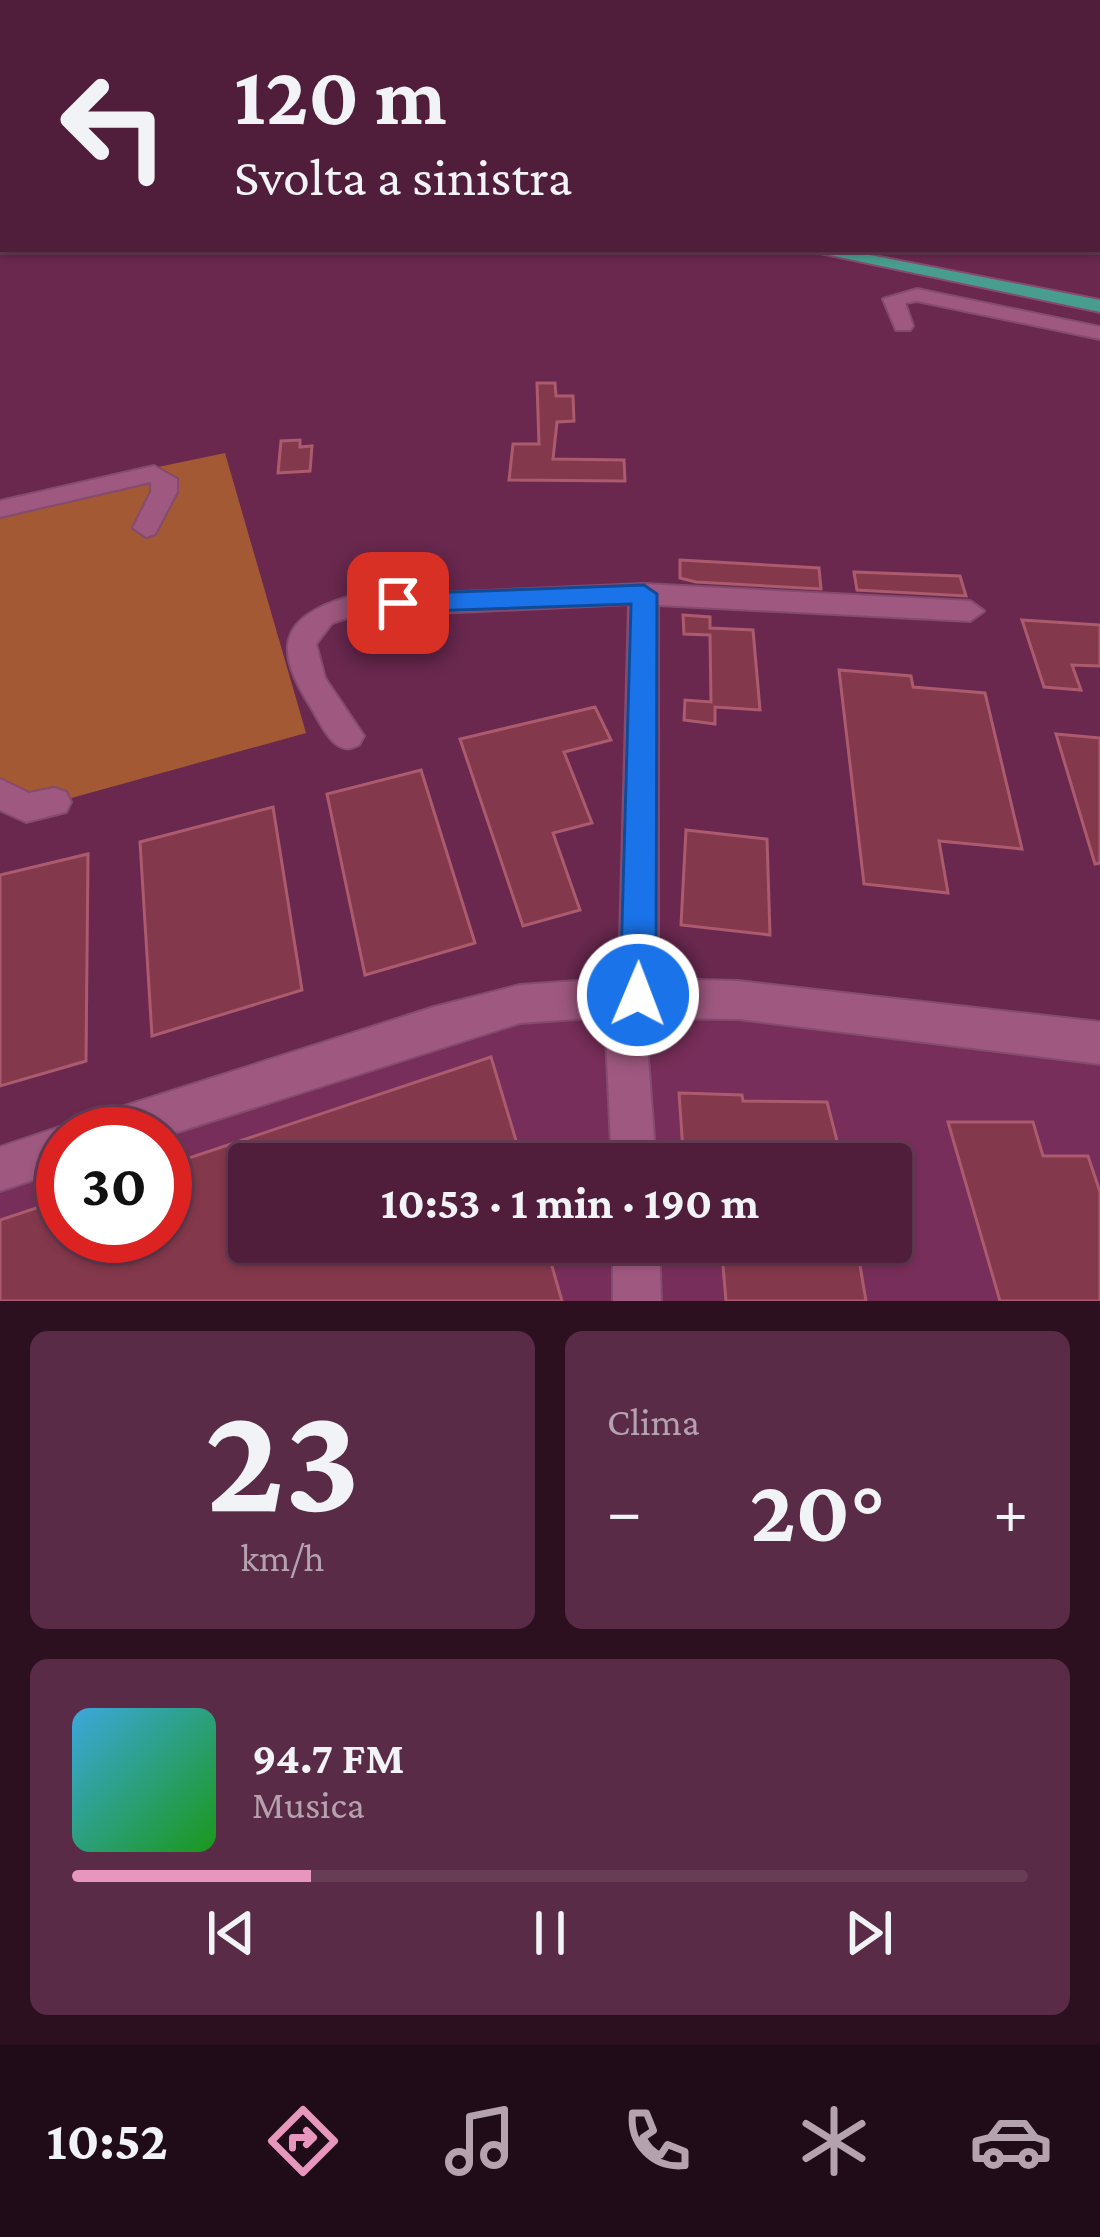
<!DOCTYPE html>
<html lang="it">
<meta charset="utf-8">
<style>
:root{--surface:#501e3b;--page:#5a2b46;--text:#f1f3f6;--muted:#b4a2af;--line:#673c55;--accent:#e797bd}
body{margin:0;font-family:"Crimson Pro",serif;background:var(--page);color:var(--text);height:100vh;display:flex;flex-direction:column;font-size:45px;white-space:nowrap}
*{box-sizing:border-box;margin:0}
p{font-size:39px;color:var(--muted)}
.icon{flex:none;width:66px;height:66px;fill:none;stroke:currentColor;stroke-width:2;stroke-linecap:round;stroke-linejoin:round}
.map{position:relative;height:1301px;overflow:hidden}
.sheet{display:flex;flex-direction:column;gap:30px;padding:30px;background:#2c1020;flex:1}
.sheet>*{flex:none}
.top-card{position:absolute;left:0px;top:0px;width:1101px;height:252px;box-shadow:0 3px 9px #0004,0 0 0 3px var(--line);background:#501e3b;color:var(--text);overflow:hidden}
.speed{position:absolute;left:36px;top:1107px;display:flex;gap:24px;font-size:60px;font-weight:700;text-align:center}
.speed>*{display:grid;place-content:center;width:156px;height:156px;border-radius:50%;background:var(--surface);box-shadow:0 3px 9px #0004,0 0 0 3px var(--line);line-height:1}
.speed .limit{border:18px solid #d22;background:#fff;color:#111}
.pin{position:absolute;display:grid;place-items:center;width:102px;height:102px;color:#fff;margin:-51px;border-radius:24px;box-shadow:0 6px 18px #0006}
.me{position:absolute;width:132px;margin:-66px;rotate:1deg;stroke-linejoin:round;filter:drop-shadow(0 0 9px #0008)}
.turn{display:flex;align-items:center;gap:42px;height:252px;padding:0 36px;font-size:54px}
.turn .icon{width:156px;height:156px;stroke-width:2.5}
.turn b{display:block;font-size:84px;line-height:102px}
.big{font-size:90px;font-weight:700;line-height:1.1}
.sheet .tile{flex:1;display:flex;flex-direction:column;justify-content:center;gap:18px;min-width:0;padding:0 42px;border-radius:18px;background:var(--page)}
.sheet .dial{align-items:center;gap:0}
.dial b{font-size:156px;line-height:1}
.song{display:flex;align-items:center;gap:36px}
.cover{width:144px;height:144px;border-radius:18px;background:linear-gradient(135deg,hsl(200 70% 55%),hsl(120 70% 35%))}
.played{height:12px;border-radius:6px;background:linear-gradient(90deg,var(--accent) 25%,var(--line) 25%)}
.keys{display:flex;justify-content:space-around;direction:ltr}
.heat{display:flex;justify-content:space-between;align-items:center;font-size:66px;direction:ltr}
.sheet .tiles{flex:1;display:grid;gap:30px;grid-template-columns:1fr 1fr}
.tile:last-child{grid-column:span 2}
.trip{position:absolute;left:228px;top:1143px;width:684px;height:120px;border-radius:12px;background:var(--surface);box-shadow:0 3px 9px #0004,0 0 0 3px var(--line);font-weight:700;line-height:120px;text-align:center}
.menu{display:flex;height:192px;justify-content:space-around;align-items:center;background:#200c18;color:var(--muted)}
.menu .icon{width:84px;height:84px}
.menu .active{color:var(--accent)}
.menu b{font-size:54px;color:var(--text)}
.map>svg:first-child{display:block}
</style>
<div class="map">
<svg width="1100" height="1301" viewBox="0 0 1100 1301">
<rect width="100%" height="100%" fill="#6a284f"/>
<path fill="#782e5a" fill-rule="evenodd" d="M 143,0 L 668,0 L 674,3 L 154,3 Z
M 521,1004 L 1100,1043 L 1100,1301 L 0,1301 L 0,1169 L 63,1148 L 63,1236 L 165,1236 L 165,1134 ZM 249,1164 L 891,1164 L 891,1242 L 249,1242 Z"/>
<path fill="#a25934" d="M 225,453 L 306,733 L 39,807 L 0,793 L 0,500 Z"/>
<path fill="#83384b" stroke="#ab5b6d" stroke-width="3" d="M 537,383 L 555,383 L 556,396 L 573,396 L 574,421 L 557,422 L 553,459 L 624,460 L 625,481 L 509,480 L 513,444 L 539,444 Z
M 300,440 L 300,447 L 312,446 L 310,471 L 278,473 L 281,441 Z
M 680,560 L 819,568 L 821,589 L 696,582 L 680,578 Z
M 854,572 L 960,576 L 966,596 L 857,590 Z
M 683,615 L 710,617 L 710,628 L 753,630 L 760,710 L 715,707 L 715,724 L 684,720 L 685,700 L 711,702 L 710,635 L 684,634 Z
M 1022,620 L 1100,625 L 1100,666 L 1072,665 L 1081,690 L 1044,687 Z
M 839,670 L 911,676 L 913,687 L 985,693 L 1022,849 L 939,841 L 948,893 L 864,884 Z
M 595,707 L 611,740 L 564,752 L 592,823 L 553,833 L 580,910 L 523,926 L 460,739 Z
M 1056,734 L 1100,738 L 1100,863 L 1095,864 Z
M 421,770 L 475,943 L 365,975 L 327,794 Z
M 273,807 L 302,990 L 152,1036 L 140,842 Z
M 686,830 L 767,839 L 770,935 L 681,925 Z
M 88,854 L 86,1061 L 0,1086 L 0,875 Z
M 491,1057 L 523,1164 L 249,1164 L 249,1242 L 545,1242 L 562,1301 L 0,1301 L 0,1220 L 63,1199 L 63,1236 L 165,1236 L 165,1166 Z
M 679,1093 L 742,1095 L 743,1101 L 827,1102 L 843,1164 L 684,1164 Z
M 948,1122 L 1033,1122 L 1043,1156 L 1088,1156 L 1100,1192 L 1100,1301 L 1000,1301 Z
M 721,1242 L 856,1242 L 866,1301 L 726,1301 Z"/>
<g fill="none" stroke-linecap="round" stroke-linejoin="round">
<defs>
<path id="minor" d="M 1098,6 L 1100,6 L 1100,14 L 1098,14 Z
M 917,289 L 1100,327 L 1100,339 L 917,301 L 905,303 L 913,326 L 910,330 L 896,330 L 883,299 Z
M 154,466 L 177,479 L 177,492 L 155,534 L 146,537 L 133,528 L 151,492 L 151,482 L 0,517 L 0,501 Z
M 644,584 L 970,601 L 984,611 L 970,621 L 658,605 L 658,979 L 738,981 L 1100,1022 L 1100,1064 L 738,1019 L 645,1018 L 656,1164 L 612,1164 L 605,1017 L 520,1023 L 165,1136 L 84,1134 L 91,1119 L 106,1112 L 434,1007 L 520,985 L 619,978 L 629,604 L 350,617 L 332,623 L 316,644 L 325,678 L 364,736 L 359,745 C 351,748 349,750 341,747 C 329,742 319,721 312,709 C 274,650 277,618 348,597 Z
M 0,779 L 29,793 L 54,788 L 66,792 L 71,802 L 66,812 L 26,822 L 0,810 Z
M 63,1126 L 79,1134 L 63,1134 L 63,1170 L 0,1191 L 0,1147 Z
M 613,1242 L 659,1242 L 661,1301 L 613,1301 Z"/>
<path id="major" d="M 35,0 L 50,0 L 33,3 Z
M 0,7 L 3,7 L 3,15 L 0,15 Z
M 801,249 L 839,249 L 1100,300 L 1100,312 Z"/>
</defs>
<use href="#minor" stroke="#844b6e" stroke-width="4"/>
<use href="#major" stroke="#844b6e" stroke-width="4"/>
<use href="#minor" fill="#9f5880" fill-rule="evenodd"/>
<use href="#major" fill="#499d8e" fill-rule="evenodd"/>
</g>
<path fill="#1a73e8" stroke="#114b97" stroke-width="3" d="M 644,585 L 657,594 L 656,995 L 651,1008 L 638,1013 L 625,1008 L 620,995 L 631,604 L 398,612 L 385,603 L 398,594 Z"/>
</svg>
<div class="speed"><div class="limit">30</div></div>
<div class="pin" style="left:398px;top:603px;background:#d93025"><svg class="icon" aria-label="arrive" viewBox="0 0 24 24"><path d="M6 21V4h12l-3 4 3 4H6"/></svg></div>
<svg class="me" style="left:638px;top:995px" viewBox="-20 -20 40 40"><circle r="17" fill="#1a73e8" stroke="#fff" stroke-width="3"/><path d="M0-11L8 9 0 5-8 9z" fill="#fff"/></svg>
<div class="trip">10:53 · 1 min · 190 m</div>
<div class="top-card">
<div class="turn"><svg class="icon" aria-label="left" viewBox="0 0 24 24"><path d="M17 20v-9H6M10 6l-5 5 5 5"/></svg><div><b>120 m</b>Svolta a sinistra</div></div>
</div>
</div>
<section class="sheet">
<div class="tiles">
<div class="tile dial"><b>23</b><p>km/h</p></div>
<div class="tile"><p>Clima</p>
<div class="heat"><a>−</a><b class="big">20°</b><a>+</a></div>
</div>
<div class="tile">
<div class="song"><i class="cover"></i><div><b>94.7 FM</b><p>Musica</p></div></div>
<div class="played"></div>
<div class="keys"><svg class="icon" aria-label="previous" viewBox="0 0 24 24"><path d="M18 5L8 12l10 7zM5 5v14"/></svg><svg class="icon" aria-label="pause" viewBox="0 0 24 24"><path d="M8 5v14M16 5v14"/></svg><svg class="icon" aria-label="next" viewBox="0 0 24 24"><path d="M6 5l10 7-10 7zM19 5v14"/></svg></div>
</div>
</div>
</section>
<nav class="menu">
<b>10:52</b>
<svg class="icon active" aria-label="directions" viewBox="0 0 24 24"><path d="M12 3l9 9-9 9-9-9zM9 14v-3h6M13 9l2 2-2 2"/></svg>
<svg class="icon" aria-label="music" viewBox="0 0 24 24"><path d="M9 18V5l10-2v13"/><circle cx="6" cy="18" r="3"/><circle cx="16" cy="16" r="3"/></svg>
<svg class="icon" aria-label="phone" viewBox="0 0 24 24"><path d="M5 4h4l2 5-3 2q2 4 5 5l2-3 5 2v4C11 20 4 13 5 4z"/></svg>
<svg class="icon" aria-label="climate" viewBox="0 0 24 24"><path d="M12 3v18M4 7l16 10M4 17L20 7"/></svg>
<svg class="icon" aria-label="car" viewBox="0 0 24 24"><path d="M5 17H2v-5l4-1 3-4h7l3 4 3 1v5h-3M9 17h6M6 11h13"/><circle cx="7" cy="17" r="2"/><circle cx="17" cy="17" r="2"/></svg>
</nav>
